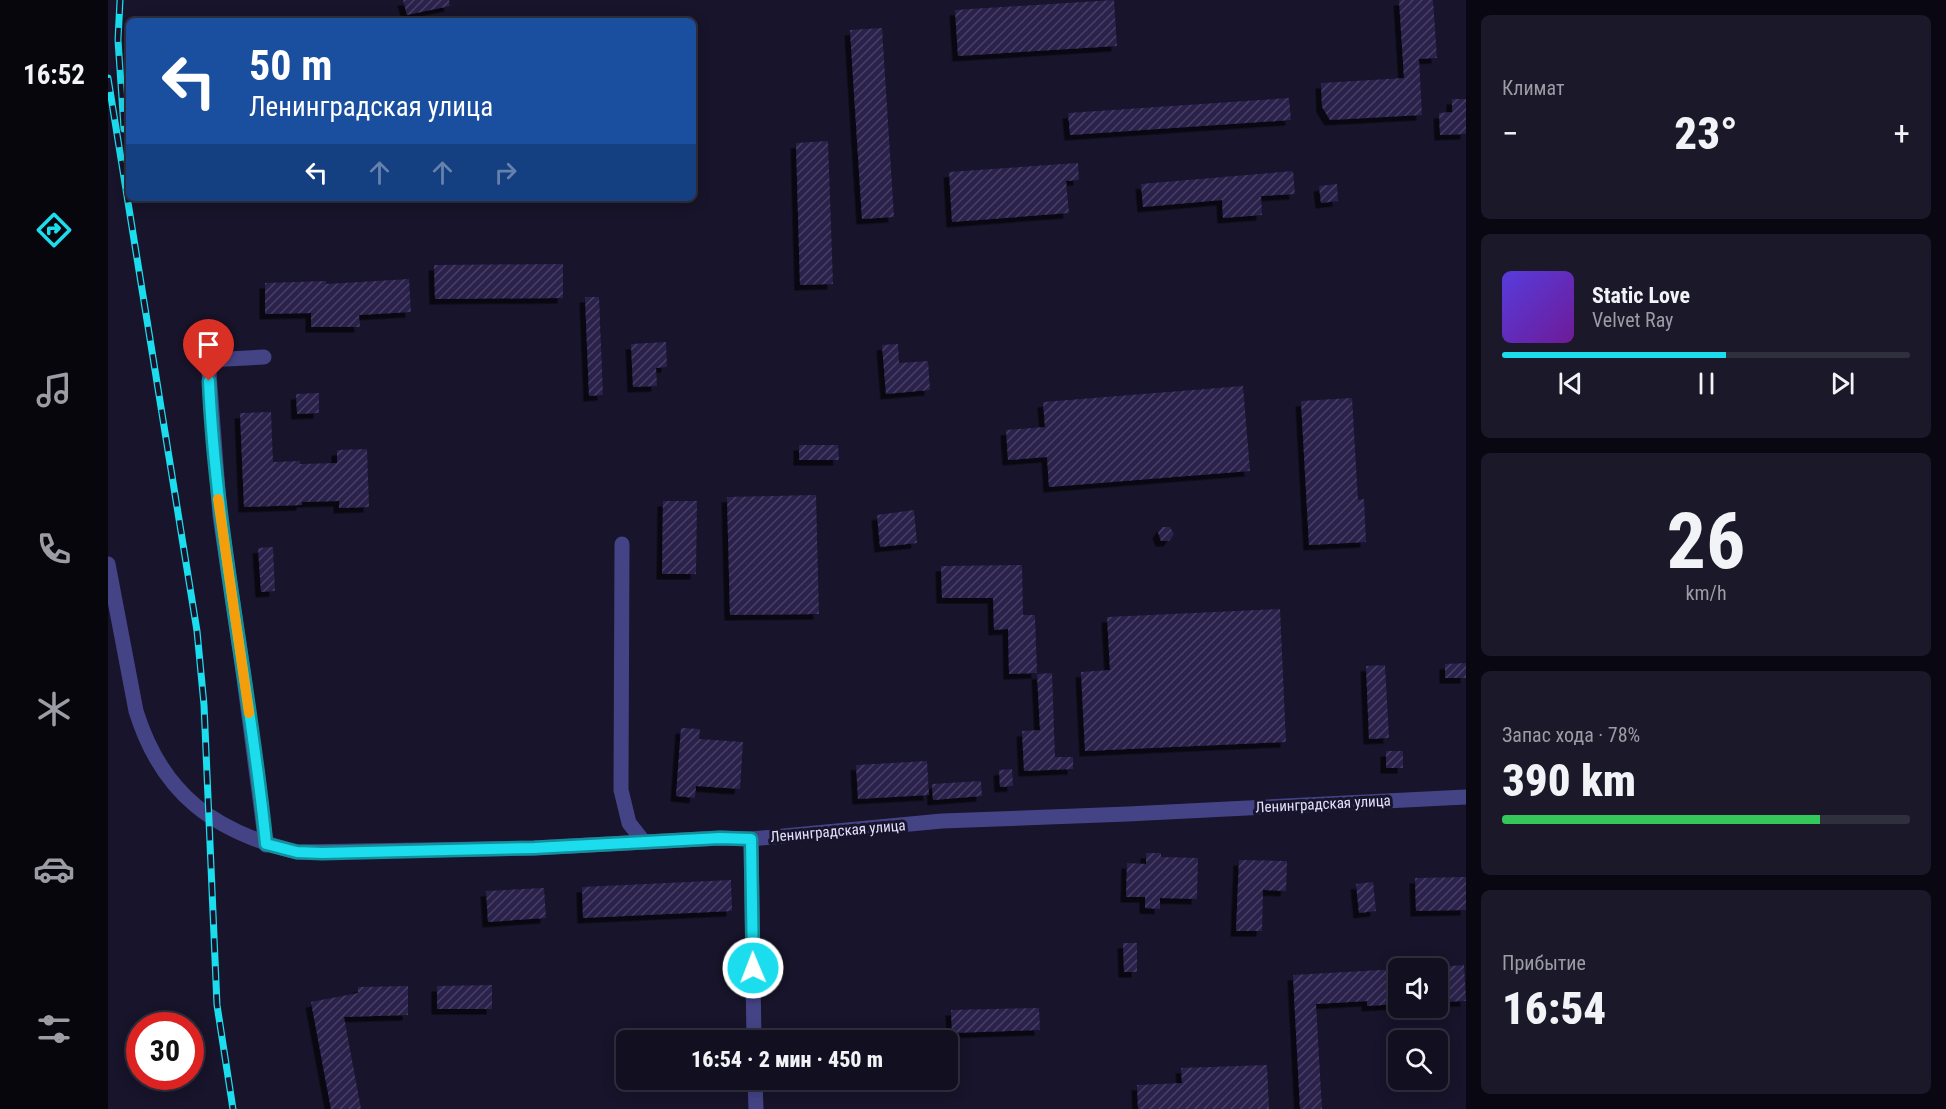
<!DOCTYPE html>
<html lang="ru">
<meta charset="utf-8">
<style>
:root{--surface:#110f20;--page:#1a1829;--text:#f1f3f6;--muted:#9c9ca5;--line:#302f3e;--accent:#1bddee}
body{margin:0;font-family:"Roboto Condensed",sans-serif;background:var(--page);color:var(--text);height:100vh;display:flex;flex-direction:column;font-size:22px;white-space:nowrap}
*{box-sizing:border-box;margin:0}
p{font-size:20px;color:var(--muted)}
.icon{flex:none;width:33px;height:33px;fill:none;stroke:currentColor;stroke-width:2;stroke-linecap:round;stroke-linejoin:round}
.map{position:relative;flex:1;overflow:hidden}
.sheet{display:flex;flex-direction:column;gap:15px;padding:15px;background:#090812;width:480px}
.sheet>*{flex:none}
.banner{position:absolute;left:18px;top:18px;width:570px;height:183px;border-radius:9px;box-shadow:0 3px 15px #0003,0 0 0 2px var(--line);background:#1a4fa0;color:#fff;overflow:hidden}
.fabs{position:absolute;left:1280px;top:958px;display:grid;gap:12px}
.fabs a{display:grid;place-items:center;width:60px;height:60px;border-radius:9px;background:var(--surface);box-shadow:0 3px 15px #0003,0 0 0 2px var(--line);font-size:30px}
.speed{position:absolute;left:18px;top:1012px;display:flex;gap:12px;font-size:30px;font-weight:700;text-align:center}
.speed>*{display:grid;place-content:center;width:78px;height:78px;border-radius:50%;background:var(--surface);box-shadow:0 3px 15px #0003,0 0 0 2px var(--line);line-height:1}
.speed .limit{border:9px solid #d22;background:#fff;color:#111}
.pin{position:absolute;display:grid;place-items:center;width:51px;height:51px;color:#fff;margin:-62px -26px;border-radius:50% 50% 50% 0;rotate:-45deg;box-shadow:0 0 6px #0007}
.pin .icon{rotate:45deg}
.me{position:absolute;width:66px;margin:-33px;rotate:359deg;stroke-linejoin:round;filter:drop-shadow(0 0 4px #0008)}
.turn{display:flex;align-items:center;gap:21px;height:126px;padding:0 24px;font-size:27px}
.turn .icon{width:78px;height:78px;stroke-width:2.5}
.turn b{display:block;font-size:42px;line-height:51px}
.lanes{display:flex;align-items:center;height:57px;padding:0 24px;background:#0003;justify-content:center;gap:30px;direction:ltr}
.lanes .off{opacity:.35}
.big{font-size:45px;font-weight:800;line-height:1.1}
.sheet .card{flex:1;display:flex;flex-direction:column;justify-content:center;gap:9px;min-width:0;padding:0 21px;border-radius:9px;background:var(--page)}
.sheet .dial{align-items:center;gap:0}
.dial b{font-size:78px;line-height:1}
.song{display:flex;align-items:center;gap:18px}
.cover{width:72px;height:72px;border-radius:9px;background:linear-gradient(135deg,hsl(250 70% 55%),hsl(280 70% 35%))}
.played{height:6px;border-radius:3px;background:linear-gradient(90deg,var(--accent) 55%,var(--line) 55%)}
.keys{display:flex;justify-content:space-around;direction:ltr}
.heat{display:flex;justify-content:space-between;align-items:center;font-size:33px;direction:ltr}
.charge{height:9px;border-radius:4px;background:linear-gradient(90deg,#34c759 78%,var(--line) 0)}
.trip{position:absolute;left:508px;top:1030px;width:342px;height:60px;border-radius:9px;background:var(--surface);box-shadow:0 3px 15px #0003,0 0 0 2px var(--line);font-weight:800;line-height:60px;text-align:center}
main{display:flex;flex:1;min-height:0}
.dock{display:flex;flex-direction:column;width:108px;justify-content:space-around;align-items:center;background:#07060d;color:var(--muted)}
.dock .icon{width:42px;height:42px}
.dock .active{color:var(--accent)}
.dock b{font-size:27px;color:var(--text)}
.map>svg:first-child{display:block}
</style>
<main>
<nav class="dock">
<b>16:52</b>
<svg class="icon active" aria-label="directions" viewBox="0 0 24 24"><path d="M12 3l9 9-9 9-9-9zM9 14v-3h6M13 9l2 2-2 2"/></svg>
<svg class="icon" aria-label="music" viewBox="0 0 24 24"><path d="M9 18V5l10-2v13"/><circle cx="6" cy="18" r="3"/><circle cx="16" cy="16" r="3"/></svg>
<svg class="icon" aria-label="phone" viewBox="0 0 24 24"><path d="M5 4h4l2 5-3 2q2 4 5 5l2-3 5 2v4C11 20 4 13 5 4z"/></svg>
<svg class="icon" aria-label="climate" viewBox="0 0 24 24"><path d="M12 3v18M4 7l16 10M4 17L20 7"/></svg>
<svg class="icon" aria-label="car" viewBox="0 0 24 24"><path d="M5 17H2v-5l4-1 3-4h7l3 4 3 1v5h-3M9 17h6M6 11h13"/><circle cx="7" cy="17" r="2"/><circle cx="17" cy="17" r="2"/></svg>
<svg class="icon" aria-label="filters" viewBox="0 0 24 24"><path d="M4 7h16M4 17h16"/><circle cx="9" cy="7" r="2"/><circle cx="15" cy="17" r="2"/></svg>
</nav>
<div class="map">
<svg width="1358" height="1109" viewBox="0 0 1358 1109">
<defs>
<pattern id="building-hatch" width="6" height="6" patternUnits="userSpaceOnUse" patternTransform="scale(1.5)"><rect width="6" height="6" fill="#29214b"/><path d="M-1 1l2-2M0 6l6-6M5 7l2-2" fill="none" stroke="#484166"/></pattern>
<filter id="shadow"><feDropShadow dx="-5.5" dy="5.5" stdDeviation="0" flood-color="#0009"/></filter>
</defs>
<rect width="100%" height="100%" fill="#17142b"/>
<path fill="url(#building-hatch)" filter="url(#shadow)" d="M 295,0 L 341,0 L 342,6 L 299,15 Z
M 1006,0 L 1009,46 L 850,56 L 847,10 Z
M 1291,0 L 1325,0 L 1329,58 L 1311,59 L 1314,115 L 1222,120 L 1214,107 L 1213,83 L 1296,78 Z
M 774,28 L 786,217 L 754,219 L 742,30 Z
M 1181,98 L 1183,120 L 962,135 L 960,113 Z
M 1344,99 L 1358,99 L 1358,134 L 1332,135 L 1331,113 L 1344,112 Z
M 720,141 L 725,284 L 692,285 L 688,143 Z
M 970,163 L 971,180 L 958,181 L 961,213 L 844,222 L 841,172 Z
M 1185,171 L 1187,194 L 1153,196 L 1154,215 L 1115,218 L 1114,200 L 1035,207 L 1033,184 Z
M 1229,184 L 1230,201 L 1213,203 L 1211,186 Z
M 455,264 L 455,298 L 327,299 L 326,265 Z
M 301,279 L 303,312 L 251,315 L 252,327 L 203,327 L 203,313 L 157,314 L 157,283 L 218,281 L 218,284 Z
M 477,297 L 491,297 L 495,395 L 481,396 Z
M 558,342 L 559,367 L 548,368 L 549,386 L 525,387 L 523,344 Z
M 790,344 L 791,363 L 820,361 L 822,390 L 778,394 L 774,345 Z
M 1135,386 L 1142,471 L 941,487 L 939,457 L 900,460 L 898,430 L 937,427 L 935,402 Z
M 211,393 L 211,413 L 189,414 L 188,394 Z
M 1244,398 L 1250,500 L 1256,499 L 1258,542 L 1201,545 L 1193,401 Z
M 163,412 L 165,462 L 192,461 L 192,464 L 229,463 L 229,450 L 259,449 L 261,507 L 231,508 L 231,501 L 194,502 L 194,505 L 136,507 L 132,413 Z
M 691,445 L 730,445 L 731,460 L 691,460 Z
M 708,495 L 711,614 L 622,615 L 619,497 Z
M 555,501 L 589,501 L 588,574 L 554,574 Z
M 806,510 L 809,543 L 772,547 L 769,515 Z
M 1054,527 L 1062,527 L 1066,534 L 1061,541 L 1053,541 L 1050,533 Z
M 165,547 L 167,591 L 153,592 L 150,548 Z
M 914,565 L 915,615 L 927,615 L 929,673 L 901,674 L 900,629 L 886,630 L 885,598 L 834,598 L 833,566 Z
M 1172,609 L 1178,742 L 977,751 L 973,672 L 1002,670 L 999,617 Z
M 1358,663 L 1358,678 L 1337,678 L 1337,664 Z
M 1277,665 L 1281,738 L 1261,739 L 1258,666 Z
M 944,673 L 947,757 L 965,757 L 965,769 L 916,771 L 914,731 L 932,730 L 929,674 Z
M 573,728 L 592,729 L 591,739 L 635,742 L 632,789 L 588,786 L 587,798 L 568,796 Z
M 1278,751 L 1295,751 L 1295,768 L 1278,768 Z
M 819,761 L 821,795 L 750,799 L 748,765 Z
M 904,769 L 905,786 L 892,787 L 891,770 Z
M 873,781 L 874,796 L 825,800 L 824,784 Z
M 1038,853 L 1053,853 L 1053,857 L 1090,858 L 1089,899 L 1052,898 L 1052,909 L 1037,908 L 1037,897 L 1018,897 L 1019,863 L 1038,864 Z
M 1131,860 L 1179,861 L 1178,891 L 1155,890 L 1154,931 L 1128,931 Z
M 1358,877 L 1358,910 L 1308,911 L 1307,878 Z
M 623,880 L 624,911 L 475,918 L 474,887 Z
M 1265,882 L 1268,911 L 1251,913 L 1248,884 Z
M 436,888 L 438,918 L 380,922 L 378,891 Z
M 1015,943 L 1029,943 L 1029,972 L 1016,972 Z
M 1356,965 L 1358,1001 L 1329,1002 L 1329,967 Z
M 1290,969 L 1290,1004 L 1259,1006 L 1259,1001 L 1208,1004 L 1214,1109 L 1192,1109 L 1185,975 Z
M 384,985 L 384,1009 L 329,1009 L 329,986 Z
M 300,986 L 300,1015 L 236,1017 L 253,1109 L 223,1109 L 203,1002 L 250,993 L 250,987 Z
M 931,1008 L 932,1030 L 844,1033 L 843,1010 Z
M 1159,1065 L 1161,1109 L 1030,1109 L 1029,1085 L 1074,1083 L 1073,1068 Z"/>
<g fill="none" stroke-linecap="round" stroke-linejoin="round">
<path stroke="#444386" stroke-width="15" d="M 156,357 L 100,360 L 112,516 L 135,671 L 158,845
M 514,544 L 513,790 L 521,823 L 536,842
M 0,564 L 28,711 C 54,795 107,832 189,852 L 426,848 L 612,838 L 643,839 L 834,821 L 1020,814 L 1358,797
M 643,839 L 646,1041
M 647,1080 L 648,1109"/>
<defs>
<path id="rail" d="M 12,0 L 10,40 L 16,129
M 0,78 L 89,631 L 96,705 L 109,1005 L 125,1109"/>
</defs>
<use href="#rail" stroke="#1bddee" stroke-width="7"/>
<use href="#rail" stroke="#17142b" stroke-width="4.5" stroke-dasharray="14" stroke-linecap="butt"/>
</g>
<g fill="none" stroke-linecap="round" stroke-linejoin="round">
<defs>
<path id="route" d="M 101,381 C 108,537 143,690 158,844 L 189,852 L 214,853 L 426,848 L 612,838 L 643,839 L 645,968"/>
</defs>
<use href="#route" stroke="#12909b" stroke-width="15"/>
<use href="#route" stroke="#1bddee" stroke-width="10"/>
<path stroke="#f59e0b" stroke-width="10" d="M 110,499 L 141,713"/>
</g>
<g text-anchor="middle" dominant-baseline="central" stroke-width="6" stroke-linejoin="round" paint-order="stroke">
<g font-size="15" fill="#e3e0fd" stroke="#17142b">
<text transform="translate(1215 804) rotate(-3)">Ленинградская улица</text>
<text transform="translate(730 831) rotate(-5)">Ленинградская улица</text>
</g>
</g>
</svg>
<div class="fabs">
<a><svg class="icon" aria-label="sound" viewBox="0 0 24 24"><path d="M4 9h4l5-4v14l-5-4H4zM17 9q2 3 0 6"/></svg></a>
<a><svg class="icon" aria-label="search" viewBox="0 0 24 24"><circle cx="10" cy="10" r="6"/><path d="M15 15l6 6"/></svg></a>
</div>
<div class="speed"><div class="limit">30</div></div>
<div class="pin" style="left:101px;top:381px;background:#d93025"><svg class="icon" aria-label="arrive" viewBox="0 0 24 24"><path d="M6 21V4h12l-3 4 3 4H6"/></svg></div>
<svg class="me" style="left:645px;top:968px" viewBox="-20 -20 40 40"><circle r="17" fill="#1bddee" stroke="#fff" stroke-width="3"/><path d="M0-11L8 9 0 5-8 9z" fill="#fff"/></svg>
<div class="trip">16:54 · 2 мин · 450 m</div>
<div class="banner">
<div class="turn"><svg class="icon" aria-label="left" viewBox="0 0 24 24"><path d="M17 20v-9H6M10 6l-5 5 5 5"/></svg><div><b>50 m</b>Ленинградская улица</div></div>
<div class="lanes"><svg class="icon" aria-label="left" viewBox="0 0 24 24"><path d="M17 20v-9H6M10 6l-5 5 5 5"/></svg><svg class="icon off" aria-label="ahead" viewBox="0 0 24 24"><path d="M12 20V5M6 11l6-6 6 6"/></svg><svg class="icon off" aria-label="ahead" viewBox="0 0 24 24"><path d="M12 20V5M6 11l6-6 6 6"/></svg><svg class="icon off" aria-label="right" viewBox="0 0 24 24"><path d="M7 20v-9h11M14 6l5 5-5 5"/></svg></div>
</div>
</div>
<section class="sheet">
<div class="card"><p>Климат</p>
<div class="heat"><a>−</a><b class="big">23°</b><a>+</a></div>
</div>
<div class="card">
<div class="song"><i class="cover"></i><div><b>Static Love</b><p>Velvet Ray</p></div></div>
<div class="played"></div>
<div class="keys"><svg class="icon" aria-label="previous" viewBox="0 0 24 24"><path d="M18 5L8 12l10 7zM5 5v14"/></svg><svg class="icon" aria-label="pause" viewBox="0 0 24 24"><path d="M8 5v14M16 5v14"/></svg><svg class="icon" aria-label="next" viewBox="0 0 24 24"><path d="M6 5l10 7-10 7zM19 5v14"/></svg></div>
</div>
<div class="card dial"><b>26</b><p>km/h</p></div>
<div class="card"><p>Запас хода · 78%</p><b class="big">390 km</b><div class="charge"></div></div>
<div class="card"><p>Прибытие</p><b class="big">16:54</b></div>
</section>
</main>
